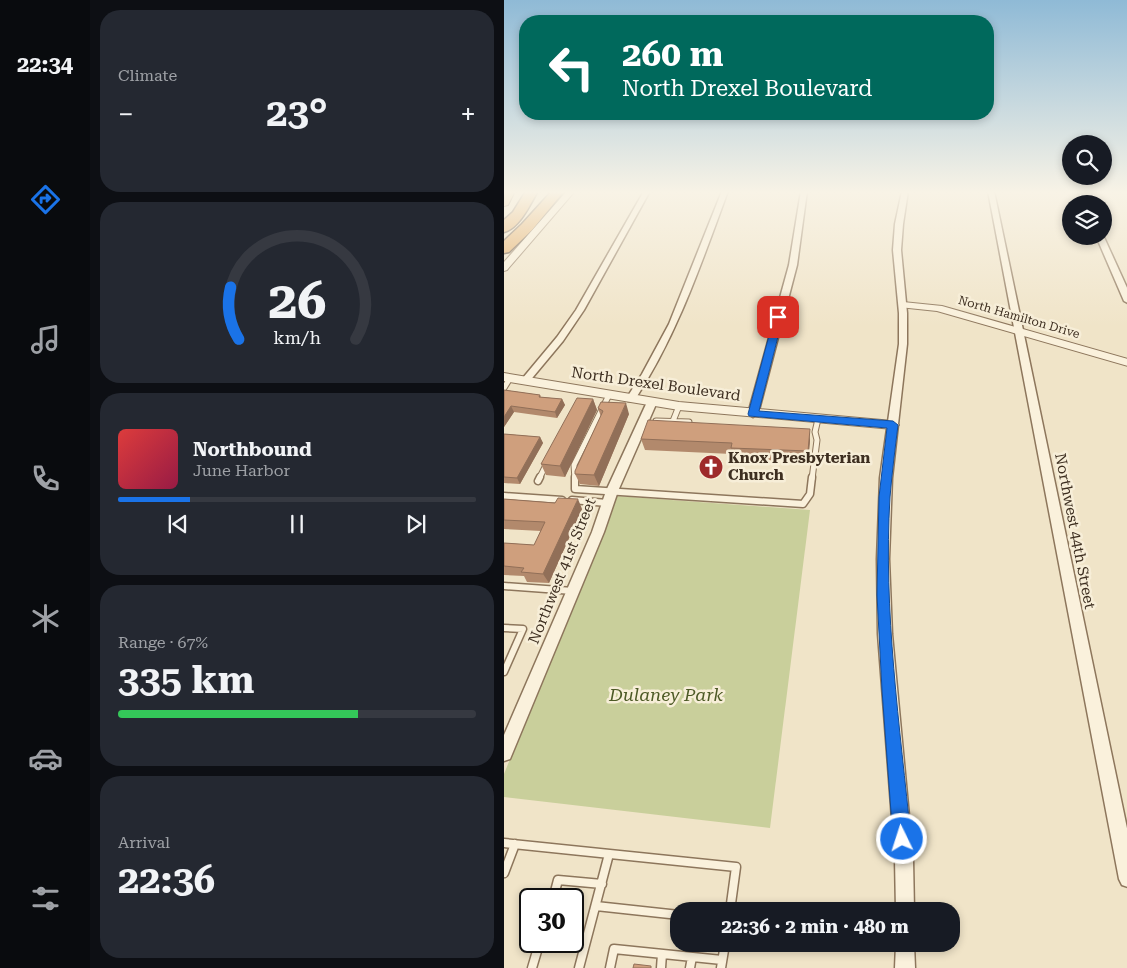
<!DOCTYPE html>
<meta charset="utf-8">
<style>
:root{--surface:#171b24;--page:#242831;--text:#f1f3f6;--muted:#9ea1a6;--line:#363941;--accent:#1a73e8}
body{margin:0;font-family:"Roboto Serif",serif;background:var(--page);color:var(--text);height:100vh;display:flex;flex-direction:column;font-size:19px;white-space:nowrap}
*{box-sizing:border-box;margin:0}
p{font-size:16px;color:var(--muted)}
.icon{flex:none;width:28px;height:28px;fill:none;stroke:currentColor;stroke-width:2;stroke-linecap:round;stroke-linejoin:round}
.map{position:relative;flex:1;overflow:hidden}
.details{display:flex;flex-direction:column;gap:10px;padding:10px;background:#0d0f14;width:414px}
.details>*{flex:none}
.top-card{position:absolute;left:15px;top:15px;width:475px;height:105px;border-radius:20px;box-shadow:0 2px 8px #0003;background:#00695c;color:#fff;overflow:hidden}
.fabs{position:absolute;left:558px;top:135px;display:grid;gap:10px}
.fabs a{display:grid;place-items:center;width:50px;height:50px;border-radius:50%;background:var(--surface);box-shadow:0 2px 8px #0003;font-size:25px}
.speed{position:absolute;left:15px;top:888px;display:flex;gap:10px;font-size:25px;font-weight:700;text-align:center}
.speed>*{display:grid;place-content:center;width:65px;height:65px;border-radius:50%;background:var(--surface);box-shadow:0 2px 8px #0003;line-height:1}
.speed .limit{border:2px solid #111;border-radius:8px;background:#fff;color:#111}
.pin{position:absolute;display:grid;place-items:center;width:42px;height:42px;color:#fff;margin:-21px;border-radius:10px;box-shadow:0 2px 8px #0006}
.me{position:absolute;width:55px;margin:-28px;rotate:356deg;stroke-linejoin:round;filter:drop-shadow(0 0 4px #0008)}
.turn{display:flex;align-items:center;gap:18px;height:105px;padding:0 20px;font-size:22px}
.turn .icon{width:65px;height:65px;stroke-width:2.5}
.turn b{display:block;font-size:35px;line-height:42px}
.big{font-size:38px;font-weight:700;line-height:1.1}
.details .card{flex:1;display:flex;flex-direction:column;justify-content:center;gap:8px;min-width:0;padding:0 18px;border-radius:20px;background:var(--page)}
.details .dial{align-items:center;gap:0}
.dial svg{height:130px;overflow:visible;fill:none;stroke:var(--line);stroke-width:7;stroke-linecap:round;text-anchor:middle}
.dial text{fill:var(--text);stroke:none}
.song{display:flex;align-items:center;gap:15px}
.cover{width:60px;height:60px;border-radius:8px;background:linear-gradient(135deg,hsl(0 70% 55%),hsl(340 70% 35%))}
.played{height:5px;border-radius:2px;background:linear-gradient(90deg,var(--accent) 20%,var(--line) 20%)}
.keys{display:flex;justify-content:space-around;direction:ltr}
.heat{display:flex;justify-content:space-between;align-items:center;font-size:28px;direction:ltr}
.charge{height:8px;border-radius:4px;background:linear-gradient(90deg,#34c759 67%,var(--line) 0)}
.trip{position:absolute;left:166px;top:902px;width:290px;height:50px;border-radius:20px;background:var(--surface);box-shadow:0 2px 8px #0003;font-weight:700;line-height:50px;text-align:center}
main{display:flex;flex:1;min-height:0}
.menu{display:flex;flex-direction:column;width:90px;justify-content:space-around;align-items:center;background:#090b0e;color:var(--muted)}
.menu .icon{width:35px;height:35px}
.menu .active{color:var(--accent)}
.menu b{font-size:22px;color:var(--text)}
.map>svg:first-child{display:block}
</style>
<main>
<nav class="menu">
<b>22:34</b>
<svg class="icon active" aria-label="directions" viewBox="0 0 24 24"><path d="M12 3l9 9-9 9-9-9zM9 14v-3h6M13 9l2 2-2 2"/></svg>
<svg class="icon" aria-label="music" viewBox="0 0 24 24"><path d="M9 18V5l10-2v13"/><circle cx="6" cy="18" r="3"/><circle cx="16" cy="16" r="3"/></svg>
<svg class="icon" aria-label="phone" viewBox="0 0 24 24"><path d="M5 4h4l2 5-3 2q2 4 5 5l2-3 5 2v4C11 20 4 13 5 4z"/></svg>
<svg class="icon" aria-label="climate" viewBox="0 0 24 24"><path d="M12 3v18M4 7l16 10M4 17L20 7"/></svg>
<svg class="icon" aria-label="car" viewBox="0 0 24 24"><path d="M5 17H2v-5l4-1 3-4h7l3 4 3 1v5h-3M9 17h6M6 11h13"/><circle cx="7" cy="17" r="2"/><circle cx="17" cy="17" r="2"/></svg>
<svg class="icon" aria-label="filters" viewBox="0 0 24 24"><path d="M4 7h16M4 17h16"/><circle cx="9" cy="7" r="2"/><circle cx="15" cy="17" r="2"/></svg>
</nav>
<section class="details">
<div class="card"><p>Climate</p>
<div class="heat"><a>−</a><b class="big">23°</b><a>+</a></div>
</div>
<div class="card dial"><svg viewBox="0 0 100 80">
<path d="M14 69A42 42 0 1 1 86 69"/>
<path d="M14 69A42 42 0 0 1 9 37" stroke="#1a73e8"/>
<text x="50" y="56" font-size="32" font-weight="700">26</text>
<text x="50" y="72" font-size="11">km/h</text>
</svg></div>
<div class="card">
<div class="song"><i class="cover"></i><div><b>Northbound</b><p>June Harbor</p></div></div>
<div class="played"></div>
<div class="keys"><svg class="icon" aria-label="previous" viewBox="0 0 24 24"><path d="M18 5L8 12l10 7zM5 5v14"/></svg><svg class="icon" aria-label="pause" viewBox="0 0 24 24"><path d="M8 5v14M16 5v14"/></svg><svg class="icon" aria-label="next" viewBox="0 0 24 24"><path d="M6 5l10 7-10 7zM19 5v14"/></svg></div>
</div>
<div class="card"><p>Range · 67%</p><b class="big">335 km</b><div class="charge"></div></div>
<div class="card"><p>Arrival</p><b class="big">22:36</b></div>
</section>
<div class="map">
<svg width="624" height="968" viewBox="0 0 624 968">
<rect width="100%" height="100%" fill="#f0e4c8"/>
<path fill="#c9cf9b" d="M 112,496 L 306,510 L 266,828 L 0,797 L 0,774 Z"/>
<g fill="none" stroke-linecap="round" stroke-linejoin="round">
<defs>
<path id="service-far2" d="M 0,388 L 6,378
M 152,421 L 185,422
M 169,421 L 175,406
M 35,479 L 42,465
M 71,479 L 70,465 L 105,395
M 308,479 L 313,440 L 311,432 L 314,419"/>
<path id="service-far1" d="M 71,477 L 71,489 L 299,504 L 306,494 L 308,477
M 34,481 L 36,477
M 0,496 L 58,500
M 68,500 L 103,503
M 0,586 L 69,591
M 0,628 L 19,629 L 0,672"/>
<path id="service" d="M 0,843 L 232,867 L 226,911
M 0,873 L 11,844
M 49,899 L 54,880 L 98,884
M 92,906 L 175,915
M 28,968 L 36,941
M 75,968 L 105,854
M 106,968 L 110,949 L 218,960
M 157,968 L 158,954
M 186,968 L 188,957
M 217,968 L 221,944"/>
<path id="minor" d="M 140,191 L 146,191 L 80,310 L 59,341 L 24,383 L 18,383 L 18,379 L 53,337 L 72,310 Z
M 218,191 L 224,191 C 197,264 173,336 130,401 L 124,401 L 122,399 L 138,374 L 165,324 Z
M 297,191 L 303,191 L 293,265 L 254,414 L 249,417 L 244,414 L 285,265 Z
M 398,191 L 404,191 L 399,224 L 397,250 L 403,313 L 403,344 L 388,478 L 385,559 L 388,634 L 409,859 L 410,911 L 392,911 L 391,859 L 374,634 L 373,559 L 376,478 L 395,344 L 395,313 L 389,250 L 391,224 Z
M 484,191 L 490,191 L 624,833 L 624,887 L 618,885 L 615,879 Z
M 574,191 L 580,191 L 586,204 L 580,204 Z
M 599,235 L 624,290 L 624,303 L 620,301 L 592,236 L 599,236 Z
M 148,399 L 153,402 L 114,491 L 100,532 L 6,759 L 0,761 L 0,735 L 88,532 L 102,491 L 143,402 Z
M 392,944 L 410,944 L 411,968 L 391,968 Z"/>
<path id="tertiary" d="M 63,191 L 71,191 L 3,270 L 0,271 L 0,262 Z
M 399,302 L 438,306 L 624,359 L 624,366 L 433,311 L 395,307 L 395,303 Z
M 0,373 L 175,402 L 389,421 L 395,425 L 389,429 L 175,410 L 0,381 Z"/>
<path id="trunk" d="M 1,191 L 11,191 L 4,205 L 0,206 Z"/>
<path id="motorway" d="M 22,191 L 34,191 C 26,204 16,228 0,232 L 0,220 L 9,212 Z
M 48,191 L 60,191 L 28,230 L 5,252 L 0,253 L 0,241 L 18,224 Z"/>
</defs>
<use href="#service-far2" stroke="#8d765c" stroke-width="7"/>
<use href="#service-far1" stroke="#8d765c" stroke-width="9"/>
<use href="#service" stroke="#8d765c" stroke-width="11"/>
<use href="#minor" stroke="#8d765c" stroke-width="3"/>
<use href="#tertiary" stroke="#8d765c" stroke-width="2"/>
<use href="#trunk" stroke="#5b4430" stroke-width="2"/>
<use href="#motorway" stroke="#5b4430" stroke-width="3"/>
<use href="#service-far2" stroke="#faf1dc" stroke-width="5"/>
<use href="#service-far1" stroke="#faf1dc" stroke-width="6"/>
<use href="#service" stroke="#faf1dc" stroke-width="8"/>
<use href="#minor" fill="#faf1dc" fill-rule="evenodd"/>
<use href="#tertiary" fill="#faf1dc" fill-rule="evenodd"/>
<use href="#trunk" fill="#eabe7c" fill-rule="evenodd"/>
<use href="#motorway" fill="#e0a458" fill-rule="evenodd"/>
</g>
<path fill="#b2896c" d="M 0,390 L 36,395 L 37,397 L 58,399 L 61,405 L 53,418 L 10,412 L 0,427 Z
M 89,399 L 93,410 L 61,477 L 42,475 L 37,464 Z
M 94,408 L 125,414 L 95,486 L 76,484 L 71,474 L 97,417 Z
M 0,434 L 36,437 L 39,443 L 16,484 L 0,483 Z
M 137,439 L 306,440 L 304,462 L 229,459 L 228,454 L 141,450 Z
M 0,499 L 78,509 L 45,583 L 23,582 L 20,576 L 0,575 L 0,543 L 30,545 L 37,531 L 0,529 Z"/>
<path fill="#916f58" d="M 58,399 L 61,405 L 53,418 L 51,412 Z
M 89,399 L 93,410 L 61,477 L 56,466 Z
M 122,403 L 125,414 L 95,486 L 90,475 Z
M 7,406 L 10,412 L 0,427 L 0,417 Z
M 306,429 L 306,440 L 304,462 L 304,451 Z
M 36,437 L 39,443 L 16,484 L 13,478 Z
M 74,499 L 78,509 L 45,583 L 39,574 Z"/>
<path fill="#cf9f7d" stroke="#916f58" d="M 0,390 L 36,395 L 35,397 L 58,399 L 51,412 L 7,406 L 0,417 Z
M 73,398 L 89,399 L 56,466 L 37,464 Z
M 97,402 L 122,403 L 90,475 L 71,474 L 71,471 L 99,411 L 94,408 Z
M 144,420 L 306,429 L 304,451 L 227,448 L 228,443 L 137,439 Z
M 0,434 L 36,437 L 13,478 L 0,477 Z
M 54,498 L 74,499 L 39,574 L 17,572 L 20,568 L 0,566 L 0,543 L 30,545 L 41,522 L 0,520 L 0,499 L 51,503 Z
M 130,964 L 147,966 L 147,968 L 129,968 Z"/>
<linearGradient id="sky" x2="0" y2="1"><stop stop-color="#8fbad6"/><stop offset="0.59" stop-color="#f8f3e6"/><stop offset="1" stop-color="#f8f3e6" stop-opacity="0"/></linearGradient>
<rect width="624" height="326" fill="url(#sky)"/>
<path fill="#1a73e8" stroke="#114b97" d="M 274,314 L 279,317 L 255,411 L 389,421 L 394,425 C 391,449 388,473 386,497 C 379,610 396,727 407,839 L 404,845 L 398,847 L 392,845 L 389,839 L 378,690 L 373,595 L 375,497 L 383,428 L 245,416 L 244,414 L 270,317 Z"/>
<defs>
<symbol id="church-disc" viewBox="-11 -11 22 22"><circle r="9.5" fill="#9e2a2b" stroke="#f7eed8"/><path d="M-1.2-6h2.4v3.5h3.3v2.4h-3.3V6h-2.4V-.1h-3.3v-2.4h3.3Z" fill="#fff"/></symbol>
</defs>
<g fill-rule="evenodd">
<use href="#church-disc" x="193" y="453" width="28" height="28"/>
</g>
<g text-anchor="middle" dominant-baseline="central" stroke-width="5" stroke-linejoin="round" paint-order="stroke">
<g font-size="12" fill="#3d2e20" stroke="#f7eed8">
<text transform="translate(515 317) rotate(16)">North Hamilton Drive</text>
</g>
<g font-size="15" fill="#3d2e20" stroke="#f7eed8">
<text transform="translate(152 384) rotate(8)">North Drexel Boulevard</text>
<text transform="translate(571 531) rotate(79)">Northwest 44th Street</text>
<text transform="translate(58 571) rotate(-68)">Northwest 41st Street</text>
</g>
<g font-size="15" font-weight="bold" fill="#3d2e20" stroke="#f7eed8" text-anchor="start">
<text x="224" y="458">Knox Presbyterian<tspan x="224" dy="17">Church</tspan></text>
</g>
<g font-size="18" font-style="italic" fill="#4d5a26" stroke="#f7eed8">
<text x="162" y="694">Dulaney Park</text>
</g>
</g>
</svg>
<div class="fabs">
<a><svg class="icon" aria-label="search" viewBox="0 0 24 24"><circle cx="10" cy="10" r="6"/><path d="M15 15l6 6"/></svg></a>
<a><svg class="icon" aria-label="layers" viewBox="0 0 24 24"><path d="M12 4l9 5-9 5-9-5zM3 14l9 5 9-5"/></svg></a>
</div>
<div class="speed"><div class="limit">30</div></div>
<div class="pin" style="left:274px;top:317px;background:#d93025"><svg class="icon" aria-label="arrive" viewBox="0 0 24 24"><path d="M6 21V4h12l-3 4 3 4H6"/></svg></div>
<svg class="me" style="left:398px;top:839px" viewBox="-20 -20 40 40"><circle r="17" fill="#1a73e8" stroke="#fff" stroke-width="3"/><path d="M0-11L8 9 0 5-8 9z" fill="#fff"/></svg>
<div class="trip">22:36 · 2 min · 480 m</div>
<div class="top-card">
<div class="turn"><svg class="icon" aria-label="left" viewBox="0 0 24 24"><path d="M17 20v-9H6M10 6l-5 5 5 5"/></svg><div><b>260 m</b>North Drexel Boulevard</div></div>
</div>
</div>
</main>
